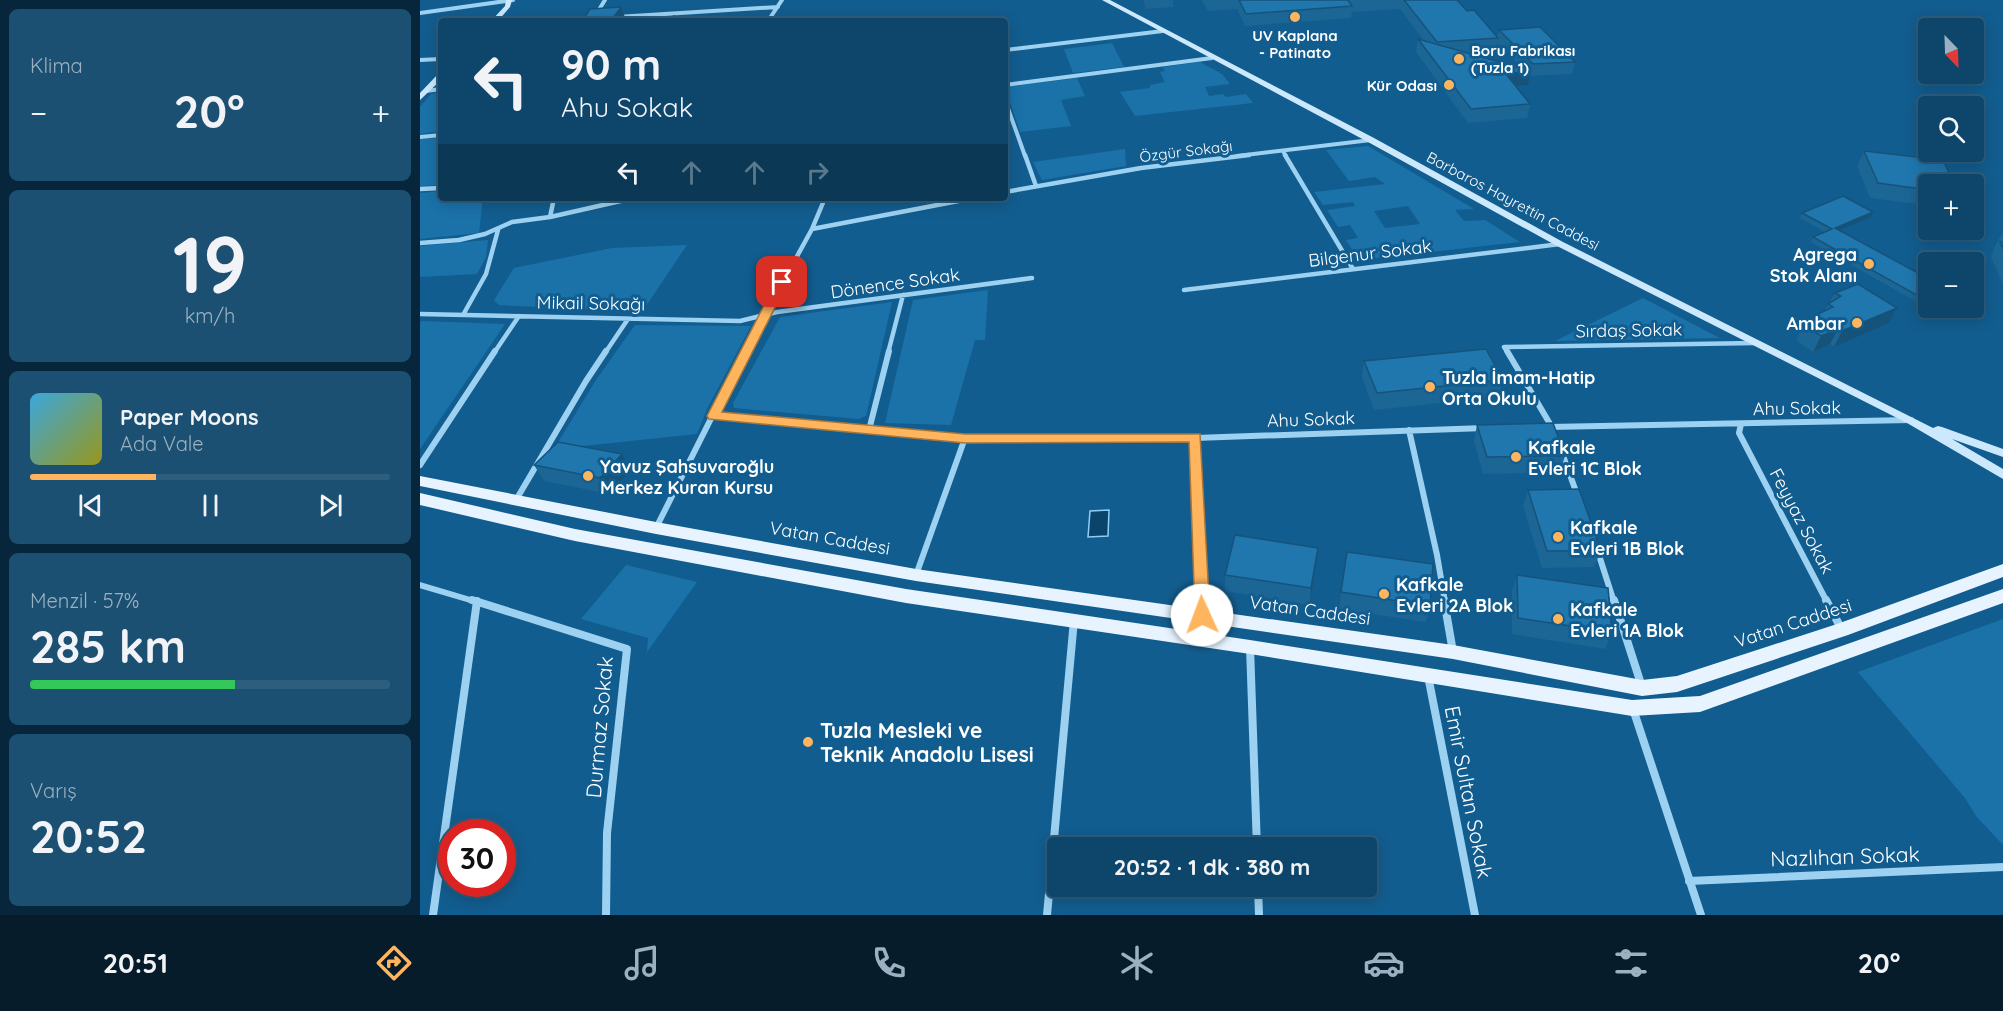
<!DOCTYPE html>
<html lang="tr">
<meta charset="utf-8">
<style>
:root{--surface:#0e466b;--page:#1c5073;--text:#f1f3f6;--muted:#9bb1c1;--line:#2e5e7e;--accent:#ffb55d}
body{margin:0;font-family:Quicksand,sans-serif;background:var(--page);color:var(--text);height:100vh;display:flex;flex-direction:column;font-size:22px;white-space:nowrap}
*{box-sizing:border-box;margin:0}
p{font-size:20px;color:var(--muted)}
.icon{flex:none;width:33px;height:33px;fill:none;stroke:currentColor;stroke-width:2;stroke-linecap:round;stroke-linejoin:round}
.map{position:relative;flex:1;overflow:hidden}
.panel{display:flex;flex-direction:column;gap:9px;padding:9px;background:#08263b;width:420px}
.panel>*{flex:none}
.top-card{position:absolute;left:18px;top:18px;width:570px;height:183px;border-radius:6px;box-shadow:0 3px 15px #0003,0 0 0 2px var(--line);background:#0e466b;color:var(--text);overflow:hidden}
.needle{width:39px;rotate:157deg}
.controls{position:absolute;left:1498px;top:18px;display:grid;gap:12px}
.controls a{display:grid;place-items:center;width:66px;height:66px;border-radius:6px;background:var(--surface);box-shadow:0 3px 15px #0003,0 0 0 2px var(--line);font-size:30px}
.speed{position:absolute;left:18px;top:819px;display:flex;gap:12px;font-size:30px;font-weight:700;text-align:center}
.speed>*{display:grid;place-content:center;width:78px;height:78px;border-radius:50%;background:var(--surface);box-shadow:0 3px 15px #0003,0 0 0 2px var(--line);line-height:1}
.speed .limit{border:9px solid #d22;background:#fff;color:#111}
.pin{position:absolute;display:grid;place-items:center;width:51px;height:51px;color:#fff;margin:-26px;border-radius:12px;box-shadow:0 3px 9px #0006}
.me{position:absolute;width:66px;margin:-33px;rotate:358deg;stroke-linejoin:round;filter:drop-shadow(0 0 4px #0008)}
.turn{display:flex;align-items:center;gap:21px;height:126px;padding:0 24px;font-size:27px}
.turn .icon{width:78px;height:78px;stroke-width:2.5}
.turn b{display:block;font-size:42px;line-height:51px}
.lanes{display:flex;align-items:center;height:57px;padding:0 24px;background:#0003;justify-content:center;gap:30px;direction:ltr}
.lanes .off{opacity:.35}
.big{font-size:45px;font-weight:700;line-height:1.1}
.panel .tile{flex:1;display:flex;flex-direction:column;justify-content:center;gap:9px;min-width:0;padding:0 21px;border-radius:9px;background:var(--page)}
.panel .dial{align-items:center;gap:0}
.dial b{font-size:78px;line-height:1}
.song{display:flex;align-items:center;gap:18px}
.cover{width:72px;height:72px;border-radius:9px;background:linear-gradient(135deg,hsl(200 70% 55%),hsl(60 70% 35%))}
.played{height:6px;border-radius:3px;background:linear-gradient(90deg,var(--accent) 35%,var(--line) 35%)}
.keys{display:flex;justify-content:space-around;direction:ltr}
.heat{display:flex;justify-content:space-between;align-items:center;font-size:33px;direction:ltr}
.charge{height:9px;border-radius:4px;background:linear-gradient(90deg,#34c759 57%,var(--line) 0)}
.trip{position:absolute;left:627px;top:837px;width:330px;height:60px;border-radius:6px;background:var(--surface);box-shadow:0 3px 15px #0003,0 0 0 2px var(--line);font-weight:700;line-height:60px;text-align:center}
.tabs{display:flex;height:96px;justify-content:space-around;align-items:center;background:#061c2b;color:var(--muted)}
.tabs .icon{width:42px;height:42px}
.tabs .selected{color:var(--accent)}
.tabs b{font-size:27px;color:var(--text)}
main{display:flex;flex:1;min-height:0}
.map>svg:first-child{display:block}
</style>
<main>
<section class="panel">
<div class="tile"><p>Klima</p>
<div class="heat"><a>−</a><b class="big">20°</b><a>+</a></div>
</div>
<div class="tile dial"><b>19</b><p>km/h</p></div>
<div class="tile">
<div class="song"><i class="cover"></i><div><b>Paper Moons</b><p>Ada Vale</p></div></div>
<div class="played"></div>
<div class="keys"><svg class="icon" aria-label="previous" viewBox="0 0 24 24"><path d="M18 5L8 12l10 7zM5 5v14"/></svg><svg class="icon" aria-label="pause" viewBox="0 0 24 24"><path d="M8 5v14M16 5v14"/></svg><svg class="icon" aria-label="next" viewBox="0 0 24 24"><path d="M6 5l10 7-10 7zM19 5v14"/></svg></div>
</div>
<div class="tile"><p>Menzil · 57%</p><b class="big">285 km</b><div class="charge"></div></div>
<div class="tile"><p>Varış</p><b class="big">20:52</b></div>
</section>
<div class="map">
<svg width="1583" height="915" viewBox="0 0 1583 915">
<rect width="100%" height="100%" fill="#125d8f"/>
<path fill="#1a72a9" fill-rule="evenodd" d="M 692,43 L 704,67 L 653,73 L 644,49 Z
M 780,62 L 802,74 L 810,84 L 785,87 L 789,96 L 803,94 L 806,97 L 826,94 L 833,103 L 715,116 L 700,92 L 730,88 L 730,85 L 745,82 L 740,72 L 745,71 L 743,67 Z
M 657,78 L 665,96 L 641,100 L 651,126 L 600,132 L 585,87 Z
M 21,92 L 21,131 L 0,134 L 0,107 L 11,94 Z
M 21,138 L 21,185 L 0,186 L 0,139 Z
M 948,146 L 1054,209 L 1035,210 L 1044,221 L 1065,220 L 1100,242 L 939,260 L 926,240 L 938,238 L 930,225 L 918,227 L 907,210 L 935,206 L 933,202 L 903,205 L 894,192 L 965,184 L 955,177 L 929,181 L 906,150 ZM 988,206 L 1000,224 L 965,228 L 954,211 Z
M 705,149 L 706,166 L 622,180 L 613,162 Z
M 21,191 L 21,198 L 63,198 L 59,233 L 0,239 L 0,193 Z
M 68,240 L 66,257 L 57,274 L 0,277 L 0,246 Z
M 267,245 L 222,312 L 79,305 L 74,300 L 94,268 L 192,248 Z
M 568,290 L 565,340 L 555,340 L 531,425 L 465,423 L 493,300 Z
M 1223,298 L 1300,338 L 1135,341 Z
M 472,302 L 446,416 L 438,419 L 314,408 L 313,403 L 360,317 Z
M 1,321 L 85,324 L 0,449 L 0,323 Z
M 215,325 L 331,326 L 287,409 L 277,434 L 134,449 L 176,380 Z
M 206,565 L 277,582 L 227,652 L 228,638 L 161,619 Z
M 1583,619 L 1583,845 L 1556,816 L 1545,798 L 1438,672 Z"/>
<path fill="#0b446b" stroke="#8ecff5" stroke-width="1.5" d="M 689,510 L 688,536 L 668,537 L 670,511 Z"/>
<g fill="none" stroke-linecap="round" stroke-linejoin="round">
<path stroke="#9dd1f1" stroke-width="4" d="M 0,13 L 93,0
M 197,17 L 358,7
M 172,21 L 185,0
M 348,21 L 362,0
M 585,50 L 743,31
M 0,60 L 21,59
M 585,85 L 792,58
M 6,91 L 21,89
M 585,100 L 605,156
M 0,137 L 21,135
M 863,151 L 866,156
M 817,156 L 951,140"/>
<path stroke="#9dd1f1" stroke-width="4.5" d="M 605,155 L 616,186
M 865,155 L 933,269
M 0,189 L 21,188
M 585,192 L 721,168 L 829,155
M 130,217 L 134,198
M 392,229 L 554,198
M 0,243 L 39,240 L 65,234 L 92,222 L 130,217 L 205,200 L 243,198
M 764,290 L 1140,244
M 0,314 L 320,321 L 357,312 L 612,278
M 43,315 L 66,274 L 78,230
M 1084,347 L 1088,353
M 1084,347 L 1335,343
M 74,353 L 99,316
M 185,353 L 208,319
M 324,353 L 392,229 L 405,198
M 468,353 L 483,295"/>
<path stroke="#9dd1f1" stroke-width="6" d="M 1087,351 L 1133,429
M 293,416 L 545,438 L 775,438 L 1065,428
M 1321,424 L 1319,433 L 1407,602
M 1129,427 L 1491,420
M 449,430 L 469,351
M 989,430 L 1017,555 L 1025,602
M 775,438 L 781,602
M 1142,453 L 1158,497
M 0,465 L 75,351
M 96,500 L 166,381 L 186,351
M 236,528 L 325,351
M 1177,549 L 1194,602
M 496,575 L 545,438
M 0,585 L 57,602"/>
<path stroke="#9dd1f1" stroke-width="8" d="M 52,600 L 207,649 L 187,833 L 186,915
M 781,600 L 782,615
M 1024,600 L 1033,652
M 1194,600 L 1222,687
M 1406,600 L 1422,630
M 830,647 L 837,848
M 1008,676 L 1055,915
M 1213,709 L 1281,915
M 1269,881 L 1583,867
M 838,886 L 839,915
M 13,915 L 57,601
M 627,915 L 654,620"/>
<path fill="#cbe8fc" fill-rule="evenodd" d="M 86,0 L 92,0 L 90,7 L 78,21 L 71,21 L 85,6 Z
M 682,0 L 690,0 L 954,138 L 1143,242 L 1513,428 L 1518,426 L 1522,427 L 1583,449 L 1583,457 L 1532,439 L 1583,469 L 1583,479 L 1487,423 L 1137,246 L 948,142 Z
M 18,74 L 21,74 L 21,80 L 0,100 L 0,93 Z"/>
<path fill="#e7f4ff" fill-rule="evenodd" d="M 0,476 L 236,522 L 496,569 L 1033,645 L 1222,680 L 1257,676 L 1417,624 L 1583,564 L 1583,577 L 1428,635 L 1257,692 L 1222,696 L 1033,659 L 496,581 L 236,534 L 0,486 Z
M 0,493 L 155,529 L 486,589 L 830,640 L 1212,700 L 1280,696 L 1583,589 L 1583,603 L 1280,712 L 1212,716 L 830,654 L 486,603 L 155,541 L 0,505 Z"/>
</g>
<path fill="#1c6696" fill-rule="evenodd" d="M 723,0 L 753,0 L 753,7 L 726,9 Z
M 782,0 L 1037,0 L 1047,11 L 1077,37 L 1079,30 L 1155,62 L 1152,74 L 1110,76 L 1108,85 L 1096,87 L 1110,104 L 1107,118 L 1048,123 L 996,52 L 998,39 L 1004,41 L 980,9 L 932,12 L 931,18 L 825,26 L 817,9 L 788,11 ZM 1077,43 L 1103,69 L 1047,53 L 1076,51 Z
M 1444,151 L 1509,184 L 1509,210 L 1508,209 L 1506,205 L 1450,198 L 1437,166 Z
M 1453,212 L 1451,217 L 1420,230 L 1509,279 L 1509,308 L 1543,308 L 1523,317 L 1391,242 L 1393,237 L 1405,232 L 1380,218 L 1382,213 Z
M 1583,232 L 1583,284 L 1571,257 L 1574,250 L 1574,248 Z
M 1415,293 L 1477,308 L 1469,323 L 1414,347 L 1410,344 L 1393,352 L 1376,340 L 1383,325 L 1393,321 L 1396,315 L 1405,311 L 1408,304 L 1410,302 Z
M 944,361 L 1083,380 L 1079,397 L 954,410 L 942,377 Z
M 1057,425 L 1145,456 L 1140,472 L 1063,474 L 1054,441 Z
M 114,465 L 211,471 L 189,494 L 124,481 Z
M 1108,490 L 1181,551 L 1174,567 L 1122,568 L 1103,506 Z
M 898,548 L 896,564 L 890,605 L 805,591 L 805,575 Z
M 927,552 L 1010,606 L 1006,622 L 919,609 Z
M 1097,575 L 1192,632 L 1185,649 L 1092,634 L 1092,591 Z"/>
<path fill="#16537a" d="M 201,7 L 206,20 L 205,21 L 191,21 Z
M 1111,71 L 1108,85 L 1083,88 L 1086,74 Z
M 1453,212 L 1451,217 L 1413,233 L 1415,228 Z
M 1477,308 L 1469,323 L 1414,347 L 1422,331 Z
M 1534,308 L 1543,308 L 1523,317 L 1526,312 Z
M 1418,329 L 1410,344 L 1393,352 L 1401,336 Z
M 202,454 L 211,471 L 189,494 L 180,478 Z
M 898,548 L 896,564 L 890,605 L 891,588 Z"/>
<path fill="#2077ae" stroke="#16537a" stroke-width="1.5" d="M 819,0 L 928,0 L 932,6 L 826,14 Z
M 984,0 L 1037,0 L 1047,11 L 1054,10 L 1078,38 L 1017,42 Z
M 201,7 L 191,21 L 162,21 L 170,9 Z
M 254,16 L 266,21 L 240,21 Z
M 1120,27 L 1155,62 L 1113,64 L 1079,30 Z
M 998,39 L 1111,71 L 1086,74 L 1110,104 L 1051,109 Z
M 1444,151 L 1523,160 L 1534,184 L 1509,184 L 1509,190 L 1458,183 Z
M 1423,196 L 1453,212 L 1415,228 L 1509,279 L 1509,302 L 1393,237 L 1412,229 L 1382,213 Z
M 1580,242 L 1583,242 L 1583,249 Z
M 1438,284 L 1477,308 L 1422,331 L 1418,329 L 1401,336 L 1383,325 L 1400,317 L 1396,315 L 1413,307 L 1408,304 L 1421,296 L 1415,293 Z
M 1519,308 L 1534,308 L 1526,312 Z
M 1066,349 L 1083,380 L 957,393 L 944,361 Z
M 1133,423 L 1145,456 L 1067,457 L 1057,425 Z
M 138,442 L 202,454 L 180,478 L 114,465 Z
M 1159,489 L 1181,551 L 1127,551 L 1108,490 Z
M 815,535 L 898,548 L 891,588 L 805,575 Z
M 927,552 L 1013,564 L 1010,606 L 921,592 Z
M 1097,575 L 1188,588 L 1192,632 L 1098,618 Z"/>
<path fill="#ffb55d" stroke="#a6763c" stroke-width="1.5" d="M 362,279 L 368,282 L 302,412 L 545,434 L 780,434 L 790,615 L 788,619 L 782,621 L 777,619 L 775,615 L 769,442 L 545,443 L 289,419 L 287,416 L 356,282 Z"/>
<g fill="#ffb55d" stroke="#125d8f" stroke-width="2">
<circle cx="875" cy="17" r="6"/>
<circle cx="1039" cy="59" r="6"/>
<circle cx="1029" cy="85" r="6"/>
<circle cx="1449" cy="264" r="6"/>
<circle cx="1437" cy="323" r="6"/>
<circle cx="1010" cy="387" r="6"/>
<circle cx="1096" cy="457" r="6"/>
<circle cx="168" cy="476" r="6"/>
<circle cx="1138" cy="537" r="6"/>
<circle cx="964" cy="594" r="6"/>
<circle cx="1138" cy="619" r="6"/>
<circle cx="388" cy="742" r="6"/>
</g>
<g text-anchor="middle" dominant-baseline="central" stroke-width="6" stroke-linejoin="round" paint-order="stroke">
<g font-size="15" font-weight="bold" fill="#fff" stroke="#125d8f">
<text x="875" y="35">UV Kaplana<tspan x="875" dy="17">- Patinato</tspan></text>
<text x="1051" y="50" text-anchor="start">Boru Fabrikası<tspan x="1051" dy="17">(Tuzla 1)</tspan></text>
<text x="1017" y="85" text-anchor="end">Kür Odası</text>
</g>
<g font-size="15" fill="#fff" stroke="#125d8f">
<text transform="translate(766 151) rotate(-7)">Özgür Sokağı</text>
<text transform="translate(1093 201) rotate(28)">Barbaros Hayrettin Caddesi</text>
</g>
<g font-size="18" fill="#fff" stroke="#125d8f">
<text transform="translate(950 253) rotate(-7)">Bilgenur Sokak</text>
<text transform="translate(475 283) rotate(-8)">Dönence Sokak</text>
<text transform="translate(171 303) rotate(1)">Mikail Sokağı</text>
<text transform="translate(1209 330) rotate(-1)">Sırdaş Sokak</text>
<text transform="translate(1377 408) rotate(-1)">Ahu Sokak</text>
<text transform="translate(891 419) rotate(-2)">Ahu Sokak</text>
<text transform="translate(1382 521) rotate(62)">Feyyaz Sokak</text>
<text transform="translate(410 538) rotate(10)">Vatan Caddesi</text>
<text transform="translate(890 610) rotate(8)">Vatan Caddesi</text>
<text transform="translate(1373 623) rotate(-18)">Vatan Caddesi</text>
</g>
<g font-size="18" font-weight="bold" fill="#fff" stroke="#125d8f" text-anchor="start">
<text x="1437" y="254" text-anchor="end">Agrega<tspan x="1437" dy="21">Stok Alanı</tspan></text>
<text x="1425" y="323" text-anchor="end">Ambar</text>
<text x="1022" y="377">Tuzla İmam-Hatip<tspan x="1022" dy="21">Orta Okulu</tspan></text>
<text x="1108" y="447">Kafkale<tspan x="1108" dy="21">Evleri 1C Blok</tspan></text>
<text x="180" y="466">Yavuz Şahsuvaroğlu<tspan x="180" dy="21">Merkez Kuran Kursu</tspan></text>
<text x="1150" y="527">Kafkale<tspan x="1150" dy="21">Evleri 1B Blok</tspan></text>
<text x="976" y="584">Kafkale<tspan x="976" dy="21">Evleri 2A Blok</tspan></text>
<text x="1150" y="609">Kafkale<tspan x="1150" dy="21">Evleri 1A Blok</tspan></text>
</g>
<g font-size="21" fill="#fff" stroke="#125d8f">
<text transform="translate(179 727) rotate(-85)">Durmaz Sokak</text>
<text transform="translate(1049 792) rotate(79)">Emir Sultan Sokak</text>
<text transform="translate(1425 856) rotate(-2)">Nazlıhan Sokak</text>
</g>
<g font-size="21" font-weight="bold" fill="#fff" stroke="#125d8f" text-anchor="start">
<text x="400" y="730">Tuzla Mesleki ve<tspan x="400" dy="24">Teknik Anadolu Lisesi</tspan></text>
</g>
</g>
</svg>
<div class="controls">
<a><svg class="needle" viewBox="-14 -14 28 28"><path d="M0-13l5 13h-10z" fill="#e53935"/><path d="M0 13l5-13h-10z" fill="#9bb1c1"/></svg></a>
<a><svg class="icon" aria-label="search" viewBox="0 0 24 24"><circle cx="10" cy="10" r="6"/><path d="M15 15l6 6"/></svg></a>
<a>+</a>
<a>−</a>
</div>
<div class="speed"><div class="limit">30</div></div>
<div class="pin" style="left:362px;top:282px;background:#d93025"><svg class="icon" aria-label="arrive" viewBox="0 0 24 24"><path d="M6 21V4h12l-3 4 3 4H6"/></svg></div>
<svg class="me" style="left:782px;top:615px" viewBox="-20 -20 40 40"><circle r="19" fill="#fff"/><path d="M0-13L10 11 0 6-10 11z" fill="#ffb55d"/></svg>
<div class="trip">20:52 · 1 dk · 380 m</div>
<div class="top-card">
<div class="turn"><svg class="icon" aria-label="left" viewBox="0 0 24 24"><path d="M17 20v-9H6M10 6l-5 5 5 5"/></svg><div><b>90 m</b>Ahu Sokak</div></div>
<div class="lanes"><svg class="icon" aria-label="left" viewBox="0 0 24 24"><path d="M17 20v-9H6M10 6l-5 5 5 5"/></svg><svg class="icon off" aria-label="ahead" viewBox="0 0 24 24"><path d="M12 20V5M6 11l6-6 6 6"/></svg><svg class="icon off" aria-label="ahead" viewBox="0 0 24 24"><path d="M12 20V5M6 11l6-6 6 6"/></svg><svg class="icon off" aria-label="right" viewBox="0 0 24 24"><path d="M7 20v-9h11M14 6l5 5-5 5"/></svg></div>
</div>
</div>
</main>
<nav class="tabs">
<b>20:51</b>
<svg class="icon selected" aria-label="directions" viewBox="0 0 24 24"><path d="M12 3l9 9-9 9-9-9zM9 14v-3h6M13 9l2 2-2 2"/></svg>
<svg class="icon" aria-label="music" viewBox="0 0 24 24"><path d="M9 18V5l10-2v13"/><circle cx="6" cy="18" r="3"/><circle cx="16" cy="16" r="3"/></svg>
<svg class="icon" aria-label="phone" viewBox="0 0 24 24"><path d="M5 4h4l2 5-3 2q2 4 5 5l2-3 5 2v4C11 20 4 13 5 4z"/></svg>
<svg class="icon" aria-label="climate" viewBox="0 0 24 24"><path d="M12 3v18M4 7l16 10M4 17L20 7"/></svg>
<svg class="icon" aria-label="car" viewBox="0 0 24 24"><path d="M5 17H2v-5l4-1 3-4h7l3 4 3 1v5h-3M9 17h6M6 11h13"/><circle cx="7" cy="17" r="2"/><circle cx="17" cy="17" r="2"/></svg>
<svg class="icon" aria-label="filters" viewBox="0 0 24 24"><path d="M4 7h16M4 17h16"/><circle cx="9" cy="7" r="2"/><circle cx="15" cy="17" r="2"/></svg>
<b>20°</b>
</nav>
